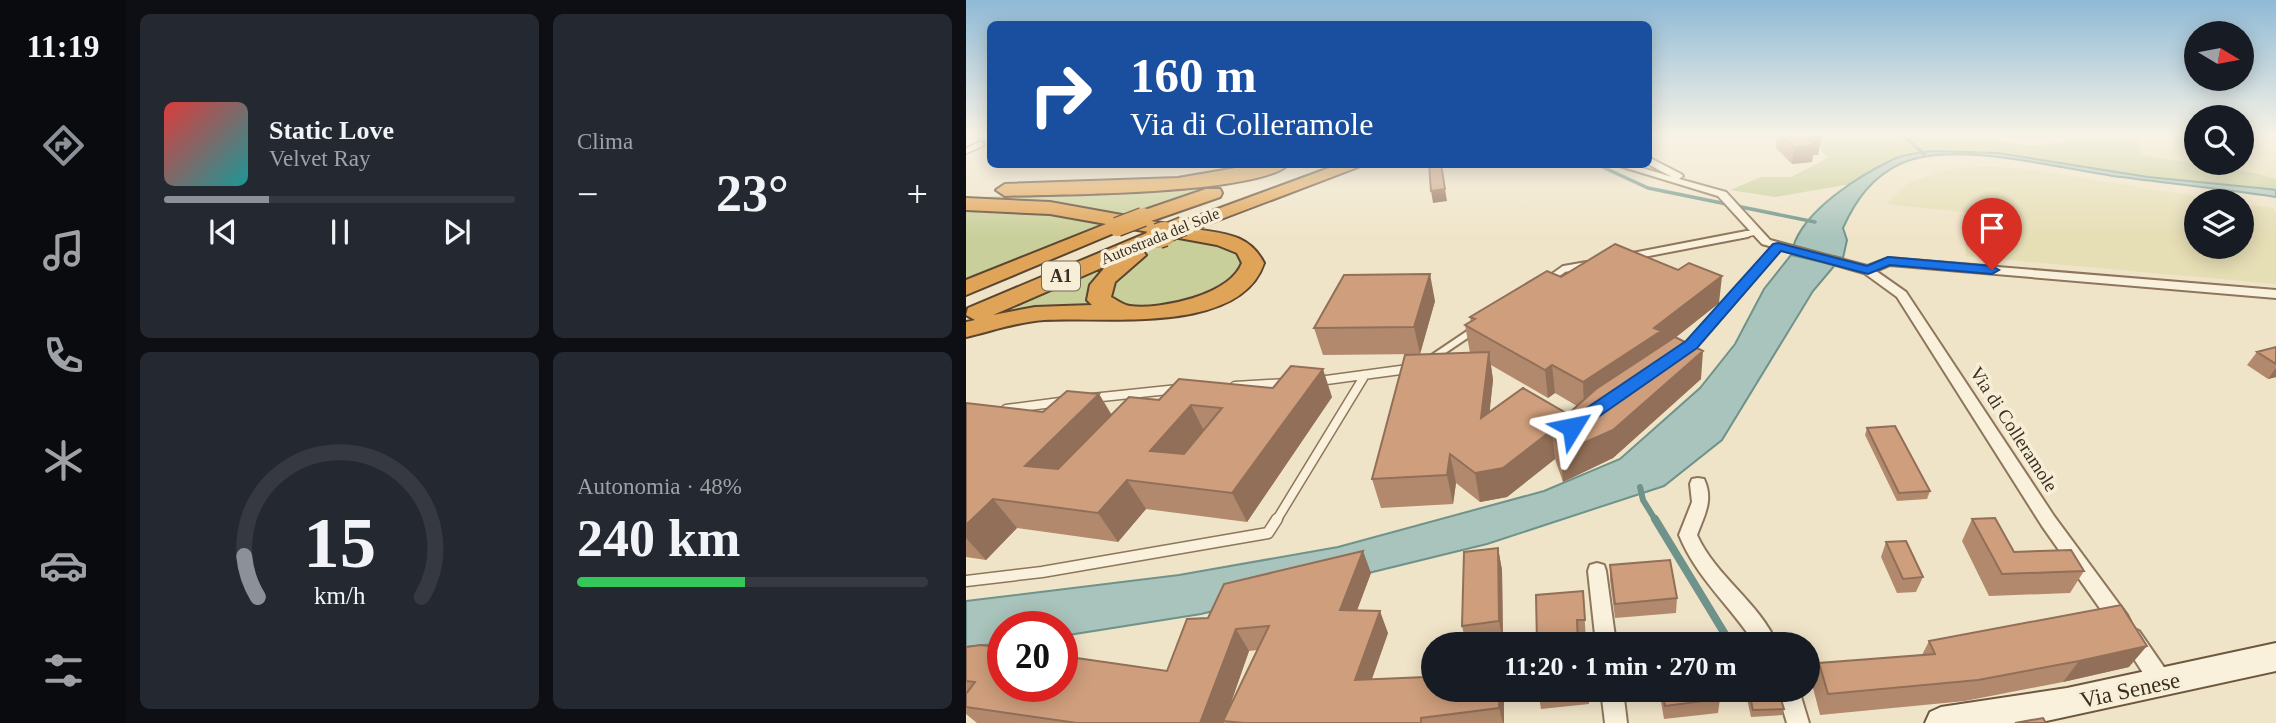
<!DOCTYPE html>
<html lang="it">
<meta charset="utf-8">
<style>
:root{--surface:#171b24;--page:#242831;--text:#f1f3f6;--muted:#9ea1a6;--line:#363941;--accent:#8c9099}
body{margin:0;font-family:"Times New Roman",serif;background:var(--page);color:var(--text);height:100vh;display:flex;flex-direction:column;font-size:26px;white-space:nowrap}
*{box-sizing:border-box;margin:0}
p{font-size:23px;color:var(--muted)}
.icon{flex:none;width:38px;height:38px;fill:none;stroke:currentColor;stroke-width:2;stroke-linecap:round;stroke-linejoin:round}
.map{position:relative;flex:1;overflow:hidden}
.panel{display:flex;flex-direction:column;gap:14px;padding:14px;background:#0d0f14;width:840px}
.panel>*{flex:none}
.guide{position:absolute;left:21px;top:21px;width:665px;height:147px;border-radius:10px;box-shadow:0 4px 18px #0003;background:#1a4fa0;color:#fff;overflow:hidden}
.needle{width:46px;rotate:100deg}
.tools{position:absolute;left:1218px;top:21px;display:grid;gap:14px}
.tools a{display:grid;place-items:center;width:70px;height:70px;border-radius:50%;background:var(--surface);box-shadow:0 4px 18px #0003;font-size:35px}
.speed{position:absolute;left:21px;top:611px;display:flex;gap:14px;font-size:35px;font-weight:700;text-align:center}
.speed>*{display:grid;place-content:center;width:91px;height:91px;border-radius:50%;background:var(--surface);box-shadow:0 4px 18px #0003;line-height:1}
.speed .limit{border:10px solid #d22;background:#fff;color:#111}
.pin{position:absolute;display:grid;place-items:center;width:60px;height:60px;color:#fff;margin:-72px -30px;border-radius:50% 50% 50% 0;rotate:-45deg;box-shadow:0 0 7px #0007}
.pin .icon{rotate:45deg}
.me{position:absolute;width:77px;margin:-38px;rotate:55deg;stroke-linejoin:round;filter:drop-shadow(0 0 5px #0008)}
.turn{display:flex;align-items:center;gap:24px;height:147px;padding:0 28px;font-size:32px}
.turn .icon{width:91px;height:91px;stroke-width:2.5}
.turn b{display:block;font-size:49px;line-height:60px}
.big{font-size:52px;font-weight:800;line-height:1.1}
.panel .widget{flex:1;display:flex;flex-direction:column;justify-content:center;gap:10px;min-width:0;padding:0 24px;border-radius:10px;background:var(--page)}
.panel .dial{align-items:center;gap:0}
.dial svg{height:182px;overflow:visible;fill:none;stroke:var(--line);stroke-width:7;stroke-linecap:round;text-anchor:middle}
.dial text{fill:var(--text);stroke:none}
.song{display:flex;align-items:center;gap:21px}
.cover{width:84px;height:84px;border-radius:10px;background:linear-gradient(135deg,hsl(0 70% 55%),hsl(180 70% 35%))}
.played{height:7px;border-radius:4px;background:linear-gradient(90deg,var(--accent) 30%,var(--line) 30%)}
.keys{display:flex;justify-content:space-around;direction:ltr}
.heat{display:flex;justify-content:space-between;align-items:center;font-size:38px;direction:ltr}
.charge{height:10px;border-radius:5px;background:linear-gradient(90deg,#34c759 48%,var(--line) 0)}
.panel .tiles{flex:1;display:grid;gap:14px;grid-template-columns:repeat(2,1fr)}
.trip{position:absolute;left:455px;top:632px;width:399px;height:70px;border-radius:35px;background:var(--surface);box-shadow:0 4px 18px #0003;font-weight:800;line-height:70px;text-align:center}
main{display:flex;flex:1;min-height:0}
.tabs{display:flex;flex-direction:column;width:126px;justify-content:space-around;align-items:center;background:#090b0e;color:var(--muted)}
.tabs .icon{width:49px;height:49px}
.tabs .active{color:var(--accent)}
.tabs b{font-size:32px;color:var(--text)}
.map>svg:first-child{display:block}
</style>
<main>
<nav class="tabs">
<b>11:19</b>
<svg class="icon active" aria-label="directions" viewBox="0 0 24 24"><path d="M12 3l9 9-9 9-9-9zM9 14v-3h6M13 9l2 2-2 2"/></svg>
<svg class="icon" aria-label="music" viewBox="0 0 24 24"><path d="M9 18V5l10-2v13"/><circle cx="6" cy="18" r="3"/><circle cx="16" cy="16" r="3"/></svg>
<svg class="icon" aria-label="phone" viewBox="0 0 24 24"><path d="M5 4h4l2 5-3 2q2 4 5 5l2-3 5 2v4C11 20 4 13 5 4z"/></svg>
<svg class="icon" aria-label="climate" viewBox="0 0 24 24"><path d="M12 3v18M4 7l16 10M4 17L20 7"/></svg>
<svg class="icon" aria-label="car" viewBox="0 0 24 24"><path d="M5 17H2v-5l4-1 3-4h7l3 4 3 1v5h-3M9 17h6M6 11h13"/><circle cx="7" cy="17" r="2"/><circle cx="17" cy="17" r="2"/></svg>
<svg class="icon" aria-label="filters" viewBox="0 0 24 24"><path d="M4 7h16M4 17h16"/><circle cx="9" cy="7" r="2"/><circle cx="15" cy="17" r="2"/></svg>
</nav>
<section class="panel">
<div class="tiles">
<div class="widget">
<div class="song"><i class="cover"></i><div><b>Static Love</b><p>Velvet Ray</p></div></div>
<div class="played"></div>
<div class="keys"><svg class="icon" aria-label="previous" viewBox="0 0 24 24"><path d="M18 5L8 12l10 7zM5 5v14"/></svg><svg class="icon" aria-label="pause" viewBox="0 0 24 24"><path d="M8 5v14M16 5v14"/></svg><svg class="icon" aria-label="next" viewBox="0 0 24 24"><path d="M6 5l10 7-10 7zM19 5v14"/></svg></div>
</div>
<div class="widget"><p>Clima</p>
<div class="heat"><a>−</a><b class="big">23°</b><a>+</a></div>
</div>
<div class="widget dial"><svg viewBox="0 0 100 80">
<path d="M14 69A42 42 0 1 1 86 69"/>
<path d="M14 69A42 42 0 0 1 8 51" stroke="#8c9099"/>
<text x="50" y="56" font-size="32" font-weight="700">15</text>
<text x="50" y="72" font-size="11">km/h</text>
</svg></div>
<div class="widget"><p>Autonomia · 48%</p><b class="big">240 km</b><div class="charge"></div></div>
</div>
</section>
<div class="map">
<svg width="1310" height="723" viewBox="0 0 1310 723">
<rect width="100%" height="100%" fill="#f0e4c8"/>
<path fill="#e6deb5" d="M 1156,136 L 1230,136 L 1230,163 L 1276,163 L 1276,136 L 1310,136 L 1310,179 L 1289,173 L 1174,155 Z
M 1020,166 L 1059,169 L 1259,201 L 1230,201 L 1230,247 L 1276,247 L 1276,204 L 1307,208 L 1310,211 L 1310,284 L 1000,256 L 998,212 L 920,204 L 944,182 L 984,169 Z"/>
<path fill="#c9cf9b" d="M 842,136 L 999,136 L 1067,146 L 1098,142 L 1098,136 L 1156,136 L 1174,142 L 1175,155 L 1289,173 L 1310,179 L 1310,190 L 1182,177 L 1032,153 L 965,151 L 930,158 L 885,184 L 809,197 L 764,190 L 795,177 L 825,177 L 862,158 Z
M 254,183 L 158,217 L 78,201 L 0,198 Z
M 0,210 L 62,212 L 137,224 L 0,278 Z
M 208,237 L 268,248 L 277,257 C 273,300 196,313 162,307 C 155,306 149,300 143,297 L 143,286 L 166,261 Z
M 155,257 L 125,306 L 86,305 L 27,315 Z"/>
<path fill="#a9c4bc" stroke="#6f938a" stroke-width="2" d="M 965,151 L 1032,153 L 1182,177 L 1303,189 L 1310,190 L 1310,197 C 1256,189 1201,183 1147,176 C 1091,168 988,140 936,163 C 907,176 890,199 877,228 L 881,240 L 877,258 L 827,247 C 838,210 894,175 928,159 C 939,154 953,153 965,151 Z
M 825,255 L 869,265 L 847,291 L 756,440 L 698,486 L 521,544 L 235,614 L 96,636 L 96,626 L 37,626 L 37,643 L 0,647 L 0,601 L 213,575 L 372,547 L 578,491 L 654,459 L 734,388 L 769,344 L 798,289 Z"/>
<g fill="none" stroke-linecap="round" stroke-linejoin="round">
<path stroke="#6f938a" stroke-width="3.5" d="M 938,136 L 958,154
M 630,164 L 682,188 L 849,222"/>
<path stroke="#6f938a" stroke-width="6" d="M 674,487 L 677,500 L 690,521"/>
<path stroke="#6f938a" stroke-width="8" d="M 689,519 L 765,644"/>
<defs>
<path id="lane-far3" d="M 0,151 L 15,144
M 772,236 L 790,232"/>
<path id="lane-far2" d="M 667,256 L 781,234
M 584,279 L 598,269 L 621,265
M 718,350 L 812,247
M 465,359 L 508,330"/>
<path id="lane-far1" d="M 353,381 L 442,369
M 269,386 L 320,383
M 126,398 L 212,389
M 40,409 L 94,402
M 310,521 L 399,375"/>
<path id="lane" d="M 0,581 L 76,572 L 302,533 L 311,519"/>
<path id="street" d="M 682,157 L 715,174 L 717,176 L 713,179 L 760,192 L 804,240 L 901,266 L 922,258 L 1310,290 L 1310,298 L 924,265 L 910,271 L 940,292 L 1088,516 L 1161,615 L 1164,621 L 1161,627 L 1154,630 L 1147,627 L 1076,526 L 931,297 L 898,273 L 796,244 L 752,196 L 647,164 L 663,164 L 706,177 L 682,164 Z
M 732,478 L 738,479 C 748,500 738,516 731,535 C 750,577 793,602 811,644 L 789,644 C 764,605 731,579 713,535 L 726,502 L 724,484 L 726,479 Z
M 631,563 L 638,565 L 640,571 L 650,644 L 630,644 L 622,571 L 624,565 Z
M 1166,628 L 1173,631 L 1204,676 L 1207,683 L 1204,690 L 1196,694 L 1188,690 L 1159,645 L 1156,638 L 1159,631 Z
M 635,690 L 657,690 L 661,723 L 639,723 Z
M 811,690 L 833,690 L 843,723 L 821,723 Z"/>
<path id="secondary" d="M 1310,643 L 1310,671 L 1071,723 L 959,723 L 964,712 L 975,707 L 1101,688 Z"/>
<path id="highway" d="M 293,164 L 323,164 C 292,195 90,194 39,196 L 30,190 L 39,184 L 212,178 Z
M 374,164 L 400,164 L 229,229 C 259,234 283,234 298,263 C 274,336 136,316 78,320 C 51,322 26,331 0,337 L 0,322 L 9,320 L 0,315 L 2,308 L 183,232 L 160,228 L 0,295 L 0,280 L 140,224 L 84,214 L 0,210 L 0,198 L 84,202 L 167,217 L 170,213 L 240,189 L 254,189 L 256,193 L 254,197 L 185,221 L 208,225 ZM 202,236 L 251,245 L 271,253 L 276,263 C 264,295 195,310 164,306 C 157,305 151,300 145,297 L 149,282 L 180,255 L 176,250 ZM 140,266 L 124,285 L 121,300 L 126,305 L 69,307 L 27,315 Z"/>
</defs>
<use href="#lane-far3" stroke="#8d765c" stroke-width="8"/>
<use href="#lane-far2" stroke="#8d765c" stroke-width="10"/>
<use href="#lane-far1" stroke="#8d765c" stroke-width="11"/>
<use href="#lane" stroke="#8d765c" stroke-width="13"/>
<use href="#street" stroke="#8d765c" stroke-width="4"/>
<use href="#secondary" stroke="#6f573f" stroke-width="4"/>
<use href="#highway" stroke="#5b4430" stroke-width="4"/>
<use href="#lane-far3" stroke="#faf1dc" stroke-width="5"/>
<use href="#lane-far2" stroke="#faf1dc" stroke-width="6"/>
<use href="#lane-far1" stroke="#faf1dc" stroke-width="8"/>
<use href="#lane" stroke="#faf1dc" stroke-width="10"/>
<use href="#street" fill="#faf1dc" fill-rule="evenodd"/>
<use href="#secondary" fill="#faf1dc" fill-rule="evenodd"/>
<use href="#highway" fill="#e0a458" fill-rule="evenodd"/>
<defs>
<path id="highway-bridge-far1" d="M 151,227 L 177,217
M 193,236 L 217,226"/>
<path id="highway-bridge" d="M 192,236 L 198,234"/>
</defs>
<use href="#highway-bridge-far1" stroke="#5b4430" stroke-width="21" stroke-linecap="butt"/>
<use href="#highway-bridge" stroke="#5b4430" stroke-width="27" stroke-linecap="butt"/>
<use href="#highway-bridge-far1" stroke="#e0a458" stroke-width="18"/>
<use href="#highway-bridge" stroke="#e0a458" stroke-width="24"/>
</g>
<path fill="#b2896c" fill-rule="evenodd" d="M 811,136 L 852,136 L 855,138 L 852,155 L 847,155 L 846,162 L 826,164 L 810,148 Z
M 595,277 L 753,303 L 709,338 L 735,379 L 647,458 L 597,482 L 589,459 L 541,497 L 514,502 L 490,483 L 487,504 L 415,508 L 406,479 L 504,353 L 499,325 L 505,322 L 504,317 ZM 525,365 L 582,398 L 589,393 L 611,406 L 602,414 L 523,412 L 527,380 Z
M 469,301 L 454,354 L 357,355 L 348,328 Z
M 1310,347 L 1310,377 L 1302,379 L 1281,365 L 1291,352 Z
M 133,394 L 146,415 L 193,400 L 366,397 L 281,522 L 180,509 L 152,542 L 51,528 L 20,560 L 0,557 L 0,403 L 77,412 Z
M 901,428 L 964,491 L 961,499 L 931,501 L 899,435 Z
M 1006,519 L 1048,552 L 1118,571 L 1104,593 L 1023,596 L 996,541 Z
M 920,542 L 957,577 L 950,592 L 931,593 L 915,557 Z
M 532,548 L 536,570 L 537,643 L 528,644 L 500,644 L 496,626 Z
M 644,565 L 711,598 L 710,613 L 649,618 L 644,580 Z
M 405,573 L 391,610 L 422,633 L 406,679 L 538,690 L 538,723 L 259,723 L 258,722 L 258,723 L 11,723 L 0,714 L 0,647 L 201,671 L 242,618 ZM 292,650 L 261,713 L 283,651 Z
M 617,591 L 620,641 L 571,644 Z
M 963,641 L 1163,667 L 1097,682 L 999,701 L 854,715 L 846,684 L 853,663 L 956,655 Z
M 572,690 L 623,690 L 623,704 L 575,709 Z
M 693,690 L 752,690 L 754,699 L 752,713 L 698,719 Z
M 783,692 L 818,709 L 816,715 L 785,717 L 781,699 Z"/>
<path fill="#916f58" d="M 855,138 L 852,155 L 847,155 L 846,162 L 826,164 L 828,147 L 842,139 Z
M 479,189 L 481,201 L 467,203 L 465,191 Z
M 464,274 L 469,301 L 454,354 L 448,327 Z
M 756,276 L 753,303 L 618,410 L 617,382 Z
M 737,351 L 735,379 L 647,458 L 597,482 L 595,453 Z
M 523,352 L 527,380 L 520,447 L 515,418 Z
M 586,365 L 589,393 L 582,398 L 579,370 Z
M 1310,368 L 1310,377 L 1302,379 Z
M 357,369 L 366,397 L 281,522 L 266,493 Z
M 133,394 L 150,423 L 80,495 L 59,466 Z
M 225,405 L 239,433 L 201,479 L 184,451 Z
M 586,430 L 589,459 L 541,497 L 514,502 L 509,473 Z
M 484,454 L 490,483 L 487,504 L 481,475 Z
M 161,480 L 180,509 L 152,542 L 132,513 Z
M 27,499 L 51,528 L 20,560 L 0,538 L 0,525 Z
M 532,548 L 536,570 L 537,643 L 533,621 Z
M 397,551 L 405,573 L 383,632 L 374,610 Z
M 414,611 L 422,633 L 398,701 L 389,680 Z
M 270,629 L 283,651 L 258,723 L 234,723 Z
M 1181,646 L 1163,667 L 1097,682 L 1113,661 Z
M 534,690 L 538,690 L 538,723 L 537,723 L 533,708 Z"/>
<path fill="#cf9f7d" stroke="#916f58" stroke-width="2" fill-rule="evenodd" d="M 816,136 L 852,136 L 855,138 L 842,139 L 849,145 L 828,147 Z
M 463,164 L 475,164 L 479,189 L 465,191 Z
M 649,244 L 712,270 L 723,263 L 756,276 L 688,328 L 695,331 L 617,382 L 586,365 L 579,370 L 499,325 L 509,319 L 504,317 L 581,271 L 595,277 Z
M 464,274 L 448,327 L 348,328 L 378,275 Z
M 709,337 L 737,351 L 647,430 L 595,453 L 586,430 L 537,468 L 509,473 L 484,454 L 481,475 L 406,479 L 439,355 L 523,352 L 515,418 L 557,388 L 602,414 L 630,389 Z
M 1310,347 L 1310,364 L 1291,352 Z
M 325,366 L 357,369 L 266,493 L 161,480 L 132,513 L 27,499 L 0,525 L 0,403 L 77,412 L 101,391 L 133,394 L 59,466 L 92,469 L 163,397 L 193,400 L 213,379 L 307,388 ZM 225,405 L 256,408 L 218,454 L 184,451 Z
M 929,426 L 964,491 L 933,493 L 901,428 Z
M 1029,518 L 1048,552 L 1105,550 L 1118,571 L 1036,574 L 1006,519 Z
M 940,541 L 957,577 L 937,579 L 920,542 Z
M 532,548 L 533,621 L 496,626 L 498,552 Z
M 397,551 L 374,610 L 414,611 L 389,680 L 460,677 L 460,668 L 467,667 L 467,690 L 534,690 L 533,708 L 455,718 L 455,723 L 278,723 L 257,721 L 303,626 L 270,629 L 234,723 L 111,723 L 0,707 L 0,694 L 9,682 L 0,681 L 0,647 L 15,645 L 37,648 L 37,686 L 96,686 L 96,656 L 201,671 L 221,619 L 242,618 L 258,584 Z
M 704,560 L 711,598 L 649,604 L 644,565 Z
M 617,591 L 619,620 L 611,620 L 612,644 L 571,644 L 570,595 Z
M 1155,605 L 1181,646 L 1113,661 L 1012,680 L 862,694 L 853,663 L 969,654 L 963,641 Z
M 696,690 L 752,690 L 754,699 L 699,706 Z
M 812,690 L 818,709 L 787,710 L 783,692 Z
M 1077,718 L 1080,723 L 1049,723 Z"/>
<linearGradient id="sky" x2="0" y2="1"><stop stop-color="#8fbad6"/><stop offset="0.57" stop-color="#f8f3e6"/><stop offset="1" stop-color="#f8f3e6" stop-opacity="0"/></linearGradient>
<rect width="1310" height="237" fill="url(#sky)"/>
<path fill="#1a73e8" stroke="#114b97" stroke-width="2" d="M 812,243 L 901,266 L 922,257 L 1026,266 L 1033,270 L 1026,274 L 924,265 L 902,274 L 815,251 L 731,348 L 612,431 L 600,431 L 597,427 L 600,422 L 720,341 L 807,244 Z"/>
<g text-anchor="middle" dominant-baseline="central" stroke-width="7" stroke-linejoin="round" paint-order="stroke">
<g font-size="16" fill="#3d2e20" stroke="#f7eed8">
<text transform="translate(194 236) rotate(-22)">Autostrada del Sole</text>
</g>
<rect fill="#f7eed8" stroke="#756857" stroke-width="2" x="76" y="261.5" width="38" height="29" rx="5"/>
<g font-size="18" font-weight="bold" fill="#3d2e20">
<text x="95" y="276">A1</text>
</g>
<g font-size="19" fill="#3d2e20" stroke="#f7eed8">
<text transform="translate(1048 429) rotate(57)">Via di Colleramole</text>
</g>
<g font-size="23" fill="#3d2e20" stroke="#f7eed8">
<text transform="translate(1164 690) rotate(-12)">Via Senese</text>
</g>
</g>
</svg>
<div class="tools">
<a><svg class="needle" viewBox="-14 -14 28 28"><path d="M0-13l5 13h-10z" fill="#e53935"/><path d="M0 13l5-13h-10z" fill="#9ea1a6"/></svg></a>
<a><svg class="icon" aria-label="search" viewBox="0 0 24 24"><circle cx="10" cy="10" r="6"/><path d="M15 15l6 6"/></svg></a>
<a><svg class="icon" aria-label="layers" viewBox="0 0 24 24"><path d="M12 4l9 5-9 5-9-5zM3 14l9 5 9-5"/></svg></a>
</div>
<div class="speed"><div class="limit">20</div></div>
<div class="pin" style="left:1026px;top:270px;background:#d93025"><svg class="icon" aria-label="arrive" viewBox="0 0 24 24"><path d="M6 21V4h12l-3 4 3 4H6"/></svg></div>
<svg class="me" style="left:606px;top:427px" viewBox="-20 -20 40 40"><path d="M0-17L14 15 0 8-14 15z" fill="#1a73e8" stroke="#fff" stroke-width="4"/></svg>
<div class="trip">11:20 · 1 min · 270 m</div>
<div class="guide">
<div class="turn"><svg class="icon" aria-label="right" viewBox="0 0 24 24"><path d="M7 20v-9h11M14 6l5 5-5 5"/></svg><div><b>160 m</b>Via di Colleramole</div></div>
</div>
</div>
</main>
